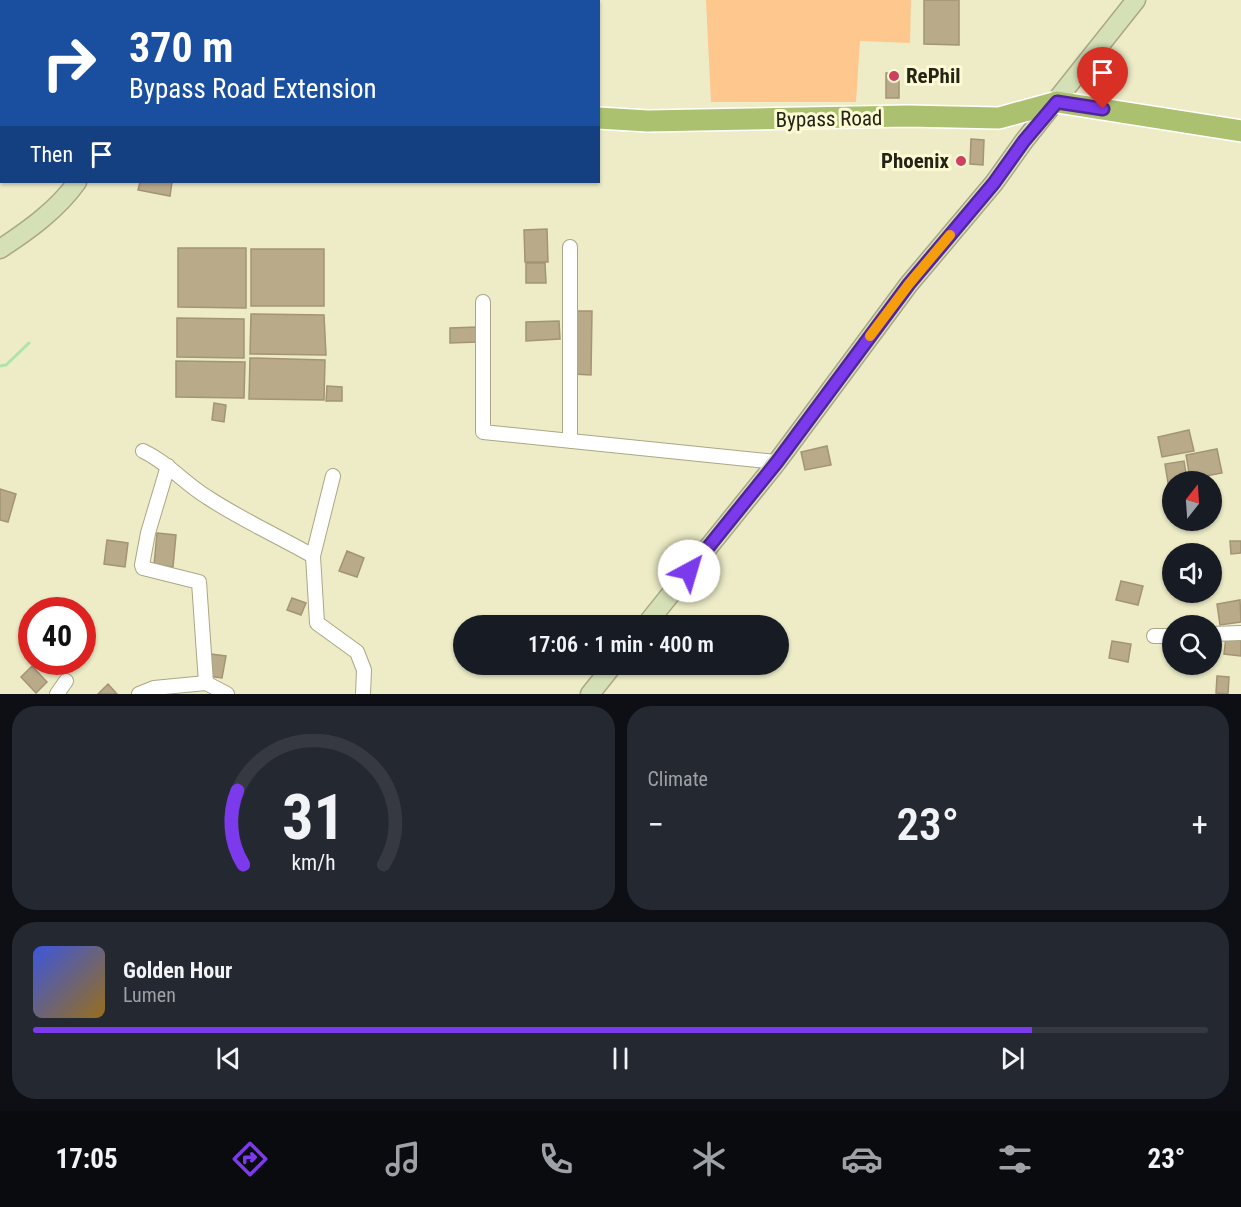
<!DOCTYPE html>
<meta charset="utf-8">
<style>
:root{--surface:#171b24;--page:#242831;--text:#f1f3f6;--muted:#9ea1a6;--line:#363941;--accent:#7c3aed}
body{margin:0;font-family:"Roboto Condensed",sans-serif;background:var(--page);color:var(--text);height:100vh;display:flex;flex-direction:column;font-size:22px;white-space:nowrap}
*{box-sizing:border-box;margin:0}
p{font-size:20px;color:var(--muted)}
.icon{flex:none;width:33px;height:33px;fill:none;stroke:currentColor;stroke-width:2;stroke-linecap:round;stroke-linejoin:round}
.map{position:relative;height:694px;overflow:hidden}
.details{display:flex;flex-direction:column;gap:12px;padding:12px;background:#0d0f14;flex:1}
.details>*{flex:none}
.guide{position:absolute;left:0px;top:0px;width:600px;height:183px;box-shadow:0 2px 4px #0004;background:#1a4fa0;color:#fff;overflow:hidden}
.needle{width:39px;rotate:17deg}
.buttons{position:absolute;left:1162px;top:471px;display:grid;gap:12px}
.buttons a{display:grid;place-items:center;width:60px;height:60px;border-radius:50%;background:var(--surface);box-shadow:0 2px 4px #0004;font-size:30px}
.speed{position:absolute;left:18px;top:597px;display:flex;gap:12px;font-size:30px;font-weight:700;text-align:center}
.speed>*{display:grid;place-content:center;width:78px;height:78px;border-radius:50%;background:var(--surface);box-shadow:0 2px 4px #0004;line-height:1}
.speed .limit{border:9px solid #d22;background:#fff;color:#111}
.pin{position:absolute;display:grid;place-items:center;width:51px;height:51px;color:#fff;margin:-62px -26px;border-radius:50% 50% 50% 0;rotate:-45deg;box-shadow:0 0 6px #0007}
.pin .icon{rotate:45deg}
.me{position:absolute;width:66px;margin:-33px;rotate:39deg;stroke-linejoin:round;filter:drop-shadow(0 0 4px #0008)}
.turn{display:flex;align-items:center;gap:21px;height:126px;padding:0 30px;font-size:27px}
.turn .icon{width:78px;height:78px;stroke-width:2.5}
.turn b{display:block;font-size:42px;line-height:51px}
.then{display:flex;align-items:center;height:57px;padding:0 30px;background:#0003;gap:12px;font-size:22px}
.big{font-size:45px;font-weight:600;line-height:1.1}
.details .card{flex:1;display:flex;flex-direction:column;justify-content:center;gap:9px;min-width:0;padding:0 21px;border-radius:24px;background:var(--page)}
.details .dial{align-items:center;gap:0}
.dial svg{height:156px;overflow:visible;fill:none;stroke:var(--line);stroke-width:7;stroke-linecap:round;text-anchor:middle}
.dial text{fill:var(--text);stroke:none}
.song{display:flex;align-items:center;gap:18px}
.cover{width:72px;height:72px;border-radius:9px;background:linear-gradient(135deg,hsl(230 70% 55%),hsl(40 70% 35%))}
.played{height:6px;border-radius:3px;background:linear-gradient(90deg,var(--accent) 85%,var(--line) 85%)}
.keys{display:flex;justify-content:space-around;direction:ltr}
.heat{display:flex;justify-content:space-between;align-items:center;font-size:33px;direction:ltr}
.details .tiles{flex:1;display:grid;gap:12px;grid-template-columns:1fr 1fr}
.card:last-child{grid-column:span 2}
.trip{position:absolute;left:453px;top:615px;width:336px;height:60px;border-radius:30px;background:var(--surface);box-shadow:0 2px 4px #0004;font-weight:600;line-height:60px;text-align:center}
.menu{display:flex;height:96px;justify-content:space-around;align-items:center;background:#090b0e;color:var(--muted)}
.menu .icon{width:42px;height:42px}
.menu .selected{color:var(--accent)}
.menu b{font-size:27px;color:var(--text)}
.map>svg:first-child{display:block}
</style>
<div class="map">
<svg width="1241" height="694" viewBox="0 0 1241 694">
<rect width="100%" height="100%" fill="#edecc7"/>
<path fill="#fdc78d" d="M 706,0 L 911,0 L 910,43 L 860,41 L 856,102 L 711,102 Z"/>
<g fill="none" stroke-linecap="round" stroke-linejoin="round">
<path stroke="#ade4aa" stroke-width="3" d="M 97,2 L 98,0
M 0,140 L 2,139
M 0,366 L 6,365 L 29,343"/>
</g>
<path fill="#b9aa89" stroke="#a29474" stroke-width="1.5" d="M 924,0 L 959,0 L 959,45 L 924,44 Z
M 886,73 L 899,73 L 899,98 L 886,98 Z
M 971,139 L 984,140 L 983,165 L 970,164 Z
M 140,182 L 172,182 L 170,196 L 138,190 Z
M 547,229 L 548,262 L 525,262 L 524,230 Z
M 178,248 L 246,248 L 246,308 L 178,307 Z
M 251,249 L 324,249 L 324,306 L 251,306 Z
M 526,263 L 545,263 L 546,283 L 526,283 Z
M 574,311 L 592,311 L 591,375 L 573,374 Z
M 251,314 L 324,315 L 326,355 L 250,354 Z
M 177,318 L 244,319 L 244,358 L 177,357 Z
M 559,321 L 560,339 L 526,341 L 526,322 Z
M 477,327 L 477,342 L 450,343 L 450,328 Z
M 250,358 L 325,360 L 324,400 L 249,399 Z
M 176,361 L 245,362 L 244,398 L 176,397 Z
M 327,386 L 342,387 L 342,401 L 326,401 Z
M 214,403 L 226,405 L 224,422 L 212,420 Z
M 1189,430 L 1194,451 L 1162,457 L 1158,437 Z
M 827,446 L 831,465 L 805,470 L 801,452 Z
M 1217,449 L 1222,473 L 1190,479 L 1186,455 Z
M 1184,461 L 1187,480 L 1168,483 L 1165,464 Z
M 0,489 L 16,494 L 8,522 L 0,520 Z
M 157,533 L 176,535 L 173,567 L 154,565 Z
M 107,540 L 128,543 L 125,567 L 104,564 Z
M 1230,541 L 1241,541 L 1241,553 L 1231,554 Z
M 347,551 L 364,558 L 357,577 L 339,571 Z
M 1121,581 L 1143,586 L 1138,605 L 1116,600 Z
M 292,598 L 306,603 L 301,615 L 287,610 Z
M 1240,600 L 1241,622 L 1220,625 L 1217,604 Z
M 1226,637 L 1241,638 L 1241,656 L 1224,654 Z
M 1112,641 L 1131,644 L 1128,662 L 1109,658 Z
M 211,654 L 226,656 L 222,678 L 208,676 Z
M 32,666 L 47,682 L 36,693 L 21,677 Z
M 1217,676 L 1229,677 L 1228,694 L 1216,693 Z
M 108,684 L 117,694 L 98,694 Z"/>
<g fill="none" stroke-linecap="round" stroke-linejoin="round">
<defs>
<path id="street" d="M 459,0 L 459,2
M 483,302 L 483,432 L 777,462
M 570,441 L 570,247
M 143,451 C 167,462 184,483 207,497 C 240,519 278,536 313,556
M 168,466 L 148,533 L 142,565 L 143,568 L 199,582 L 206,683
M 333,476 L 313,556 L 317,623 L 357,652 L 364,670 L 363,694
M 1212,634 L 1241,633
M 1154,636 L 1173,636
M 206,683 L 227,694
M 57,694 L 66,681
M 139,694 L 154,688 L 206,683"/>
<path id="secondary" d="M 0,249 C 29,230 57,210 77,182
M 645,626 L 777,462 L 909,284 L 994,183 L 1024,141 L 1136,0
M 590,694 L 614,664"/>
<path id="primary" d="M 43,0 L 45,2
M 598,118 L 648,121 L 908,116 L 999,118 L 1057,102 L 1241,131"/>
</defs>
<use href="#street" stroke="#a9a785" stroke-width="16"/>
<use href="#secondary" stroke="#a9a785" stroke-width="21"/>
<use href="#primary" stroke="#fff" stroke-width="24"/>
<use href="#street" stroke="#fff" stroke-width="14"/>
<use href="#secondary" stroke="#d6e0b7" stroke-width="18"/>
<use href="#primary" stroke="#acc170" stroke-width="21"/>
</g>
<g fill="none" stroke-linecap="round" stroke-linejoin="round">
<defs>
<path id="route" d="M 689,571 L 777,462 L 909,284 L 994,183 L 1024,141 L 1057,102 L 1103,109"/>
</defs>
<use href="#route" stroke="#51269a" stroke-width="15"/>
<use href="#route" stroke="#7c3aed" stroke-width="10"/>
<path stroke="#f59e0b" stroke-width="10" d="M 870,336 L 909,284 L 950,235"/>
</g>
<g fill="#cf3f5f" stroke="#fbfad4" stroke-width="2">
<circle cx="894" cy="76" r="6"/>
<circle cx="961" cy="161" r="6"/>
</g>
<g text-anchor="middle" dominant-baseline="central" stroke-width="6" stroke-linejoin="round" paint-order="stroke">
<g font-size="21" font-weight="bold" fill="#252416" stroke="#fbfad4" text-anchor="start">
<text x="906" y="76">RePhil</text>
<text x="949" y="161" text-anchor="end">Phoenix</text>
</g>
<g font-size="21" fill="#252416" stroke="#fbfad4">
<text transform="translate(829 119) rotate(-1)">Bypass Road</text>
</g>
</g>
</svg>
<div class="buttons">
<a><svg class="needle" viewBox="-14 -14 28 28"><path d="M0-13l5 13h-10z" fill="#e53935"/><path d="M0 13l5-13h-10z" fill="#9ea1a6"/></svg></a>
<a><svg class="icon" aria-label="sound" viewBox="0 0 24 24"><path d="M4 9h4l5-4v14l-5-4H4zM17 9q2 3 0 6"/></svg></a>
<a><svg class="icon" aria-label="search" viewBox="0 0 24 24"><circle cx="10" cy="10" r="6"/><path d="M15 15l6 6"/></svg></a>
</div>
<div class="speed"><div class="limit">40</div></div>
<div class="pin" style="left:1103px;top:109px;background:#d93025"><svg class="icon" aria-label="arrive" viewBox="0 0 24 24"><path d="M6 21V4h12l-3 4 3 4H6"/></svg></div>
<svg class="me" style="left:689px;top:571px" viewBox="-20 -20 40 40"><circle r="19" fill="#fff"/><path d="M0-13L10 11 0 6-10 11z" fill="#7c3aed"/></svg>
<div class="trip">17:06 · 1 min · 400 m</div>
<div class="guide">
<div class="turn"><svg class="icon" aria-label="right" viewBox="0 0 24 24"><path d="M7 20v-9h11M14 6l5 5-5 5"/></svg><div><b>370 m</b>Bypass Road Extension</div></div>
<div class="then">Then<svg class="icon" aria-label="arrive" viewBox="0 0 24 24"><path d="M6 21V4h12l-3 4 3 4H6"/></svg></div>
</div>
</div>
<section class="details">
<div class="tiles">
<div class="card dial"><svg viewBox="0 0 100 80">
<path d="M14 69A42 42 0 1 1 86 69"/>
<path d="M14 69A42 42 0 0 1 11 31" stroke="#7c3aed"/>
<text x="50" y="56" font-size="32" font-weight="700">31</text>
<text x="50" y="72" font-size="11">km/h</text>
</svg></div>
<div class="card"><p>Climate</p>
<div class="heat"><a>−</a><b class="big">23°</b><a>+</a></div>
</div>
<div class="card">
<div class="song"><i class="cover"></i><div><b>Golden Hour</b><p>Lumen</p></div></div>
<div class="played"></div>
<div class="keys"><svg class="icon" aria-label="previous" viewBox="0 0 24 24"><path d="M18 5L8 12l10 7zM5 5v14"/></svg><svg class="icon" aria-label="pause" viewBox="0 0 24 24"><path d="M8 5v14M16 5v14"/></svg><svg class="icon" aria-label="next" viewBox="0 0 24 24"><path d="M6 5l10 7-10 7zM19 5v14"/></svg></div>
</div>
</div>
</section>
<nav class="menu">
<b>17:05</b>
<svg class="icon selected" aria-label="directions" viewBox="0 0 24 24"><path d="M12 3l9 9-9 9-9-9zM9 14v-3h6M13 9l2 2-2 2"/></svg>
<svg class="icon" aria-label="music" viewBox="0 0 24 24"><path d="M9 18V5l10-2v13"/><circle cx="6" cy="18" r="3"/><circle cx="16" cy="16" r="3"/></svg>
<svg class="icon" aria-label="phone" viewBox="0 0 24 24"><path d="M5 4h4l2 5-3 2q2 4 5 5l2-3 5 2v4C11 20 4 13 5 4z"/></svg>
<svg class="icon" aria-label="climate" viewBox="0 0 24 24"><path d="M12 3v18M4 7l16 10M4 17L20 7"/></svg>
<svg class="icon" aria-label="car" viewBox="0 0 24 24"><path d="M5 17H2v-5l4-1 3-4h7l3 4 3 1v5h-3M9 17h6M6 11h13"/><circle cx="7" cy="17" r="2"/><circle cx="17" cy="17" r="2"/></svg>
<svg class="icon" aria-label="filters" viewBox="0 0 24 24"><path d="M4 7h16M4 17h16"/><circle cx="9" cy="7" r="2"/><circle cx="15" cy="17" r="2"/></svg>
<b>23°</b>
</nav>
